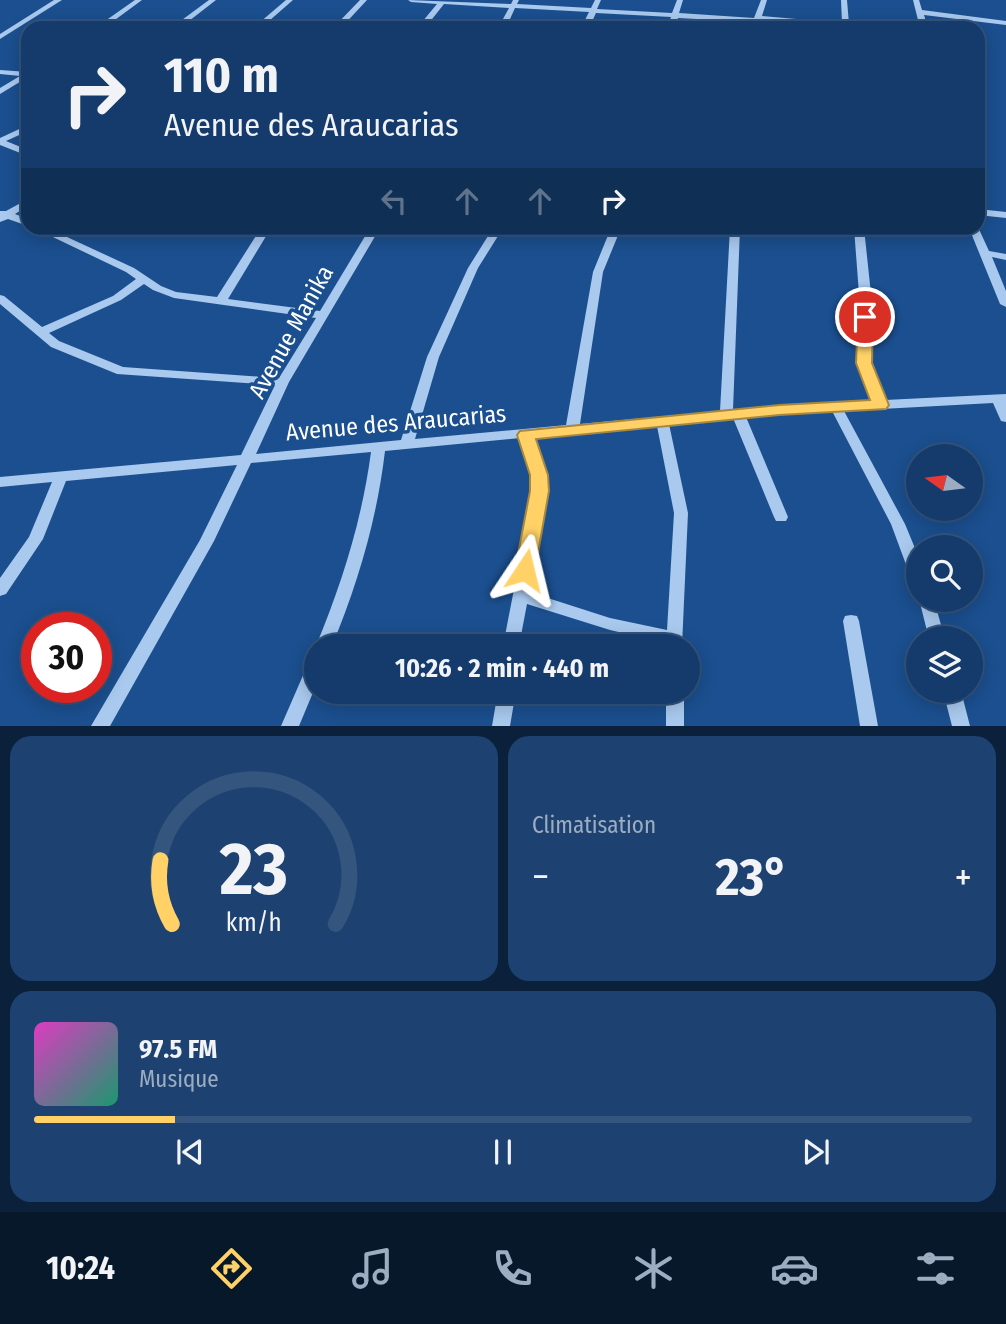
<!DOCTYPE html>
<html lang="fr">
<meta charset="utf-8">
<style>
:root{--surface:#143b6b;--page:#1d4271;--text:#f1f3f6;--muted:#9dadc1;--line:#33557e;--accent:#ffd166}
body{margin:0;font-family:"Fira Sans Condensed",sans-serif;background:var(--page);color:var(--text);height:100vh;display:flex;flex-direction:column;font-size:26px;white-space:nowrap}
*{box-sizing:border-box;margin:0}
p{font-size:23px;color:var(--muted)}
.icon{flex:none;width:38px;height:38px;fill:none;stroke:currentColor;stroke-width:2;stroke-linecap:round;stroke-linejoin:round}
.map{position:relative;height:726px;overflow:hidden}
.drawer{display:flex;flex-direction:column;gap:10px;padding:10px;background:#0b203b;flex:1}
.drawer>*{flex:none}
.hud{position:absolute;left:21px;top:21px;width:964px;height:214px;border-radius:21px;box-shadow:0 4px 18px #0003,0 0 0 2px var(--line);background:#143b6b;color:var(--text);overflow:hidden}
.needle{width:46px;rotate:284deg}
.fabs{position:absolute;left:906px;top:444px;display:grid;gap:14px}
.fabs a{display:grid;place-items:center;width:77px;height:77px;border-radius:50%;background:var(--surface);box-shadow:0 4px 18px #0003,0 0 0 2px var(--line);font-size:35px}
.speed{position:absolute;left:21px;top:612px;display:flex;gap:14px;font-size:35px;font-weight:700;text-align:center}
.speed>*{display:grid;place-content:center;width:91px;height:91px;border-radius:50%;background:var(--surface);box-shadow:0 4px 18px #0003,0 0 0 2px var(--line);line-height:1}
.speed .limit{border:10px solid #d22;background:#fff;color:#111}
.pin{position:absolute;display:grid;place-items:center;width:60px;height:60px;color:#fff;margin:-30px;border:4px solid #fff;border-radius:50%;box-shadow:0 2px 7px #0007}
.me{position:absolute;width:77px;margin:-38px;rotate:10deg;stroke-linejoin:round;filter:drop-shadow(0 0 5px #0008)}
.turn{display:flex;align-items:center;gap:24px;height:147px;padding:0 28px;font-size:32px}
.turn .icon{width:91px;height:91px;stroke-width:2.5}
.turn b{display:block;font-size:49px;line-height:60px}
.lanes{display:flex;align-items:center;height:66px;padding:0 28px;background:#0003;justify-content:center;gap:35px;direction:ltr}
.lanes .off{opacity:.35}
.big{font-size:52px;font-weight:700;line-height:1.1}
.drawer .card{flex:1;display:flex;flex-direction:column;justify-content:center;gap:10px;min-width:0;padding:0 24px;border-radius:21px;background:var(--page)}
.drawer .dial{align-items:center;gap:0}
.dial svg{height:182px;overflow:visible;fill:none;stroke:var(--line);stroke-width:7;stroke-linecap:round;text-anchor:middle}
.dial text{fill:var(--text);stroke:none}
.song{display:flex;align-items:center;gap:21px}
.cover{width:84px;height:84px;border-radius:10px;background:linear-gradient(135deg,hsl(310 70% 55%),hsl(160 70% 35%))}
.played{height:7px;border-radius:4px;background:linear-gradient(90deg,var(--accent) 15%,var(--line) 15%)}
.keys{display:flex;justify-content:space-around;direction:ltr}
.heat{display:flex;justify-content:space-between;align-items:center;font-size:38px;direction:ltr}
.drawer .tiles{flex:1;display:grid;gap:10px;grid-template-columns:1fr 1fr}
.card:last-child{grid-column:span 2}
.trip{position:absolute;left:304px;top:634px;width:396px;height:70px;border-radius:35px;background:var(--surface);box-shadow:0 4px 18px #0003,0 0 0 2px var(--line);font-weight:700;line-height:70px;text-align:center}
.menu{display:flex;height:112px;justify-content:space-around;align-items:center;background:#08182b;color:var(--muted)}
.menu .icon{width:49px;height:49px}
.menu .current{color:var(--accent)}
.menu b{font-size:32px;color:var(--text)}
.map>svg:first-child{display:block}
</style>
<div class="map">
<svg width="1006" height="726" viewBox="0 0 1006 726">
<rect width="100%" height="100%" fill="#1b4f8f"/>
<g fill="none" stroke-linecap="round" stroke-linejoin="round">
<path fill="#a9c9ee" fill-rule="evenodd" d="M 54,0 L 62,0 L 0,39 L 0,34 Z
M 135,0 L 142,0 L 104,28 L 95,28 Z
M 209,0 L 216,0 L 180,28 L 171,28 Z
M 286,0 L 293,0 L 261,28 L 253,28 Z
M 360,0 L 367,0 L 341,28 L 333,28 Z
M 408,0 L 511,4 L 513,0 L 519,0 L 517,4 L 591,8 L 595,0 L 601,0 L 597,9 L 672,13 L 677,0 L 683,0 L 679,13 L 754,18 L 761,0 L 767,0 L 762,16 L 842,23 L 841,0 L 847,0 L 849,24 L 875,26 L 879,28 L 842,28 L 760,20 L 756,25 L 753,22 L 678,18 L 675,28 L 667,28 L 671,17 L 596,13 L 589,28 L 581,28 L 589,12 L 515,8 L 506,28 L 498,28 L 509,8 L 444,4 L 425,28 L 417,28 L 437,4 L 411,2 Z
M 913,0 L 919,0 L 922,10 L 1006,21 L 1006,25 L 924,15 L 928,28 L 920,28 Z
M 0,70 L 28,72 L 28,77 L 0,94 L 0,88 L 20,76 L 0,74 Z
M 28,125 L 28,131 L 6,141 L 28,150 L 28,156 L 0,145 L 0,138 Z
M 28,199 L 28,206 L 15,214 L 28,219 L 28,226 L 8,219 L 0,222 L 0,211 L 6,211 Z
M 978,209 L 1006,212 L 1006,218 L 978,215 Z
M 978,227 L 989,251 L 1006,254 L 1006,260 L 992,257 L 1006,291 L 1006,307 L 1000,304 L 969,228 Z
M 34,228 L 46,228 L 59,233 L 69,228 L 81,228 L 67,237 L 134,268 L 161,286 L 176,292 L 217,297 L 261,228 L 271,228 L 228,299 L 320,311 L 370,228 L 380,228 L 289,382 L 256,454 L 401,440 L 427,357 L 468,268 L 493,228 L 503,228 L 478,268 L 439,357 L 415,439 L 566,425 L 593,272 L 611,228 L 621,228 L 603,272 L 580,424 L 720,411 L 730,228 L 740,228 L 733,410 L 872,401 L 858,363 L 859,294 L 854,228 L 864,228 L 871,294 L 870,363 L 885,400 L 1006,394 L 1006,422 L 1001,421 L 993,403 L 844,411 L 905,524 L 919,558 L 919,584 L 914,582 L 911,578 L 891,524 L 832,411 L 746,417 L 788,517 L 786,521 L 776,521 L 774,517 L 733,418 L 669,424 L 688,513 L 682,646 L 666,646 L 666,643 L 610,630 L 527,604 L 519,646 L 503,646 L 533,491 L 532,475 L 520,438 L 385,451 C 377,519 358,583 332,646 L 317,646 L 317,648 L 316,646 C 342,583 362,520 371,452 L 251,463 L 214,541 L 110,726 L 91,726 L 200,540 L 237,465 L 66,481 L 43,539 L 6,594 L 0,596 L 0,578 L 29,537 L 52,482 L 0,487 L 0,477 L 241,455 L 275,385 L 117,374 L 51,347 L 0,304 L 0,295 L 4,296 L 42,327 L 113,296 L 136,279 L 126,272 ZM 144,284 L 153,290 L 174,298 L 316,318 L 279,378 L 123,367 L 59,341 L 49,333 L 121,300 ZM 657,426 L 674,513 L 667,630 L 610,618 L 529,592 L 547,491 L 546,475 L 533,437 Z
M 919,599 L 934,600 L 945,639 L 929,639 Z
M 851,615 L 857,616 L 859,621 L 878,726 L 860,726 L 843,621 L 845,616 Z
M 317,655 L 317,683 L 299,726 L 281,726 L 311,657 Z
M 498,691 L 516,691 L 510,726 L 492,726 Z
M 666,691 L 684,691 L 684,726 L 666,726 Z
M 943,691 L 961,691 L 970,726 L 952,726 Z"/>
</g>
<path fill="#ffd166" stroke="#a68842" stroke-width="2" d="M 865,312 L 873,317 L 872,363 L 889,405 L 886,409 L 779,415 L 536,439 L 548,475 L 549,491 L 535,570 L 532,575 L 525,577 L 518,575 L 515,570 L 530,491 L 530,475 L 517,435 L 520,431 L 779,405 L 870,400 L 856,363 L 858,317 Z"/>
<g text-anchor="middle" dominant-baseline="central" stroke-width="7" stroke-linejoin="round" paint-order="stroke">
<g font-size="24" fill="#fff" stroke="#1b4f8f">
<text transform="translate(291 332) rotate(-61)">Avenue Manika</text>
<text transform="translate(396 423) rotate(-5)">Avenue des Araucarias</text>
</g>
</g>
</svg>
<div class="fabs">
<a><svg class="needle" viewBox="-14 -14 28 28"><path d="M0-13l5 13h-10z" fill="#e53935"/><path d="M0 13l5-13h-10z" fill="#9dadc1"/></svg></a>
<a><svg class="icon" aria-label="search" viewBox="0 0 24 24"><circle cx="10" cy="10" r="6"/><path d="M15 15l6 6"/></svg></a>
<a><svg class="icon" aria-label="layers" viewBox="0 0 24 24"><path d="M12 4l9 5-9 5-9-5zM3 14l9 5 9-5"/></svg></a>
</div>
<div class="speed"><div class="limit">30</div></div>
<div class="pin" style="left:865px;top:317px;background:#d93025"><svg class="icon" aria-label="arrive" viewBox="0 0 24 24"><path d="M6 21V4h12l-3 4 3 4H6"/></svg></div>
<svg class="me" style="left:525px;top:570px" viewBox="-20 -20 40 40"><path d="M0-17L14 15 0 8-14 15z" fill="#ffd166" stroke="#fff" stroke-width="4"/></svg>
<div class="trip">10:26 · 2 min · 440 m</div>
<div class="hud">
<div class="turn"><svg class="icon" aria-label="right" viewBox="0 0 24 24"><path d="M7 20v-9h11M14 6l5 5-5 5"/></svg><div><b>110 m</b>Avenue des Araucarias</div></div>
<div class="lanes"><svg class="icon off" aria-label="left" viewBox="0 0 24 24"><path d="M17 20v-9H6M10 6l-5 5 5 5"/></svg><svg class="icon off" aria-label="ahead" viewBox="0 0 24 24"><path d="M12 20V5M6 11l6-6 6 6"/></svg><svg class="icon off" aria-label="ahead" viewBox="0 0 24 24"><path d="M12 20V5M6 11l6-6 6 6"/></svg><svg class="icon" aria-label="right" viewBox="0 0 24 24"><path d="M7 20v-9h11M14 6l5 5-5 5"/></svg></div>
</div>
</div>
<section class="drawer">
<div class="tiles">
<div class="card dial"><svg viewBox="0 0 100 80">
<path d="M14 69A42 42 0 1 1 86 69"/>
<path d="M14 69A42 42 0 0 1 9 41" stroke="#ffd166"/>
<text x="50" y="56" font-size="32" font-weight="700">23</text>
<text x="50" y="72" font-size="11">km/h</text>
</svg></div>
<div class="card"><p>Climatisation</p>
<div class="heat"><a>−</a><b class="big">23°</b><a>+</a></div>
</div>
<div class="card">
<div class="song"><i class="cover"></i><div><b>97.5 FM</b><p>Musique</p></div></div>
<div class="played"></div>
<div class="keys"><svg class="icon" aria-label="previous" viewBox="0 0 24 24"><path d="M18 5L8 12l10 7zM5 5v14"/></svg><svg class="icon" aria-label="pause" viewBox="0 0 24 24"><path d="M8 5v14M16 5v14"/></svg><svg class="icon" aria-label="next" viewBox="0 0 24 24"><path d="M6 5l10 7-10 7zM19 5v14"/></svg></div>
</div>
</div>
</section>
<nav class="menu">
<b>10:24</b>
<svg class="icon current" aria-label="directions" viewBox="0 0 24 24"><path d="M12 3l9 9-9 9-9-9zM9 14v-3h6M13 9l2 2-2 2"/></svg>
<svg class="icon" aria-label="music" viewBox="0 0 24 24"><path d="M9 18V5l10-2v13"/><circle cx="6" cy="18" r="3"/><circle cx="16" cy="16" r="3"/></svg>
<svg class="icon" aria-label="phone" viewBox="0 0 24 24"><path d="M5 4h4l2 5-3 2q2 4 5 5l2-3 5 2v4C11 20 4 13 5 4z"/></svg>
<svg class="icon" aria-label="climate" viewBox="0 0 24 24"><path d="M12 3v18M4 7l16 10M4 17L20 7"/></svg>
<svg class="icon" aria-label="car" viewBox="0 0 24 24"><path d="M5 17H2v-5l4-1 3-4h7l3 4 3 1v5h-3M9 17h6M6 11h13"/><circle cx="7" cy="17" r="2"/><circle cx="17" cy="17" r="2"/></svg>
<svg class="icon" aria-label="filters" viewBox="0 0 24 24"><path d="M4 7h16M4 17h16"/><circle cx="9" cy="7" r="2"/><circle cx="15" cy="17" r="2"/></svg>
</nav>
